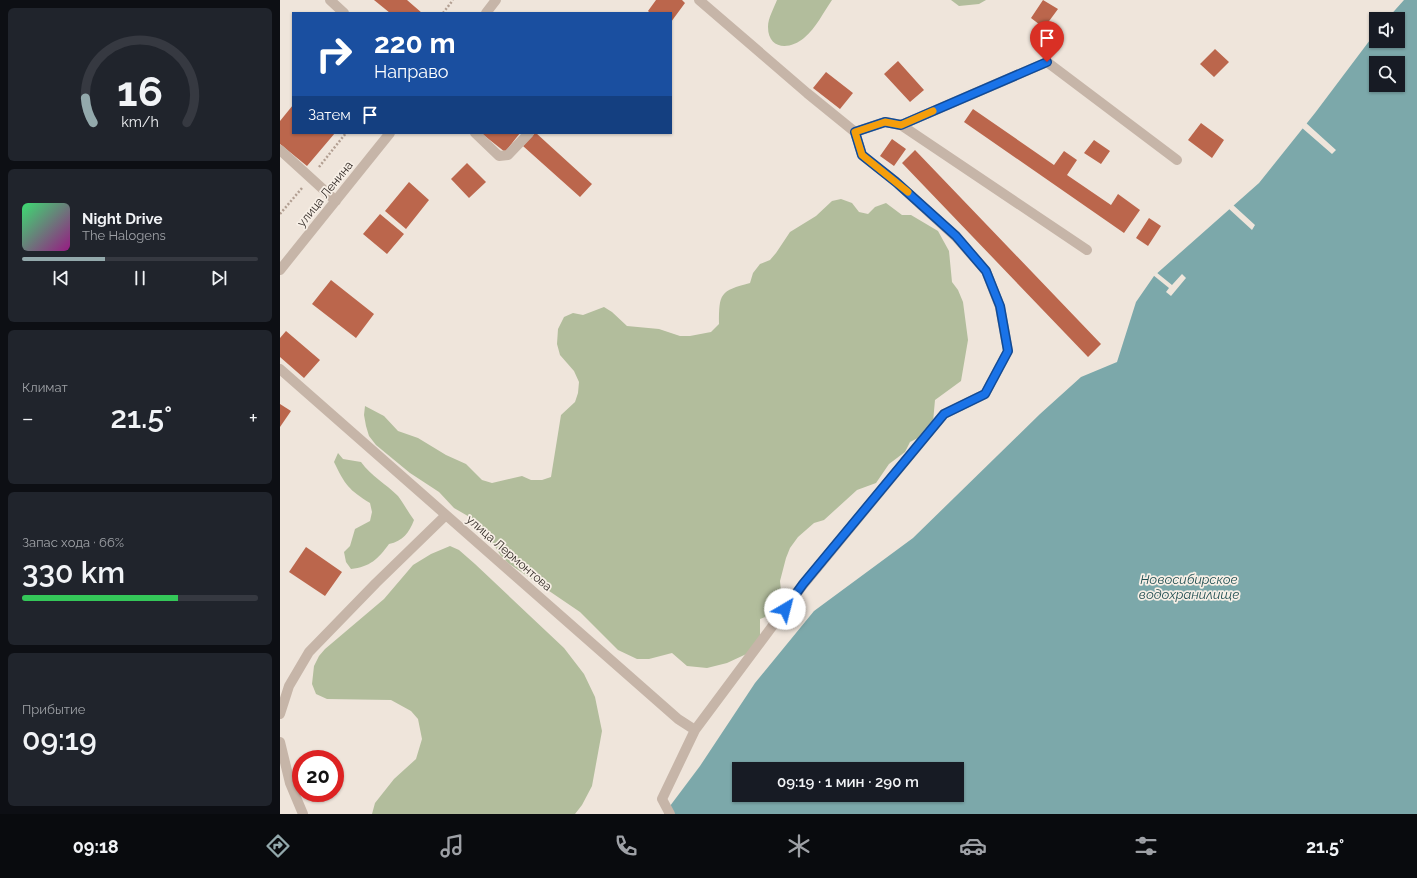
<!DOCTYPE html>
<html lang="ru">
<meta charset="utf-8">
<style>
:root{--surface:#171b24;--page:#20242c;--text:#f1f3f6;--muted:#9ea1a6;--line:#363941;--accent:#93a9ac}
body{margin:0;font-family:Raleway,sans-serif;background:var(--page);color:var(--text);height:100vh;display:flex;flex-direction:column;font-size:15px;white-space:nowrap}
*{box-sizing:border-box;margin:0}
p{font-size:13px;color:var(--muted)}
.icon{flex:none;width:22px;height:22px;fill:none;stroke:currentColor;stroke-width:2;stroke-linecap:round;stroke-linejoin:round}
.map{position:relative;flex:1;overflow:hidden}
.drawer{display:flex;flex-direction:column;gap:8px;padding:8px;background:#0d0f14;width:280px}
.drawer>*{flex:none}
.hud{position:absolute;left:12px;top:12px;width:380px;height:122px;border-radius:0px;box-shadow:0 1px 3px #0004;background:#1a4fa0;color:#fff;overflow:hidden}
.controls{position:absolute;left:1089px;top:12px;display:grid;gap:8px}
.controls a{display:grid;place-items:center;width:36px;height:36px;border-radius:0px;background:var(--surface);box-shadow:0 1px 3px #0004;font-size:20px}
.speed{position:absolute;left:12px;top:750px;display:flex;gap:8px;font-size:20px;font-weight:700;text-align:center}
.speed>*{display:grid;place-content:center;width:52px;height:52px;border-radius:50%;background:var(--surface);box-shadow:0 1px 3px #0004;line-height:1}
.speed .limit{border:6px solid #d22;background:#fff;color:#111}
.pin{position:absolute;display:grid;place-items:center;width:34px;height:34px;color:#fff;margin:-41px -17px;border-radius:50% 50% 50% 0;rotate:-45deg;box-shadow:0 0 4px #0007}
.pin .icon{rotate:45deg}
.me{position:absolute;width:44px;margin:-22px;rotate:37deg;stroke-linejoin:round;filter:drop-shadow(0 0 3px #0008)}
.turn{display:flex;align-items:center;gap:14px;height:84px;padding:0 16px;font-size:18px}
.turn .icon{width:52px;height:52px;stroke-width:2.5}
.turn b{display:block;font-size:28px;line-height:34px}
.then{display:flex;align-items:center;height:38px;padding:0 16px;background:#0003;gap:8px;font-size:15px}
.big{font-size:30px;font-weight:600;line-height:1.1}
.drawer .tile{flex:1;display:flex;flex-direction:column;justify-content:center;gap:6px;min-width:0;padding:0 14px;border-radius:6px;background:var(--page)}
.drawer .dial{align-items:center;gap:0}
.dial svg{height:104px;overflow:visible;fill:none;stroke:var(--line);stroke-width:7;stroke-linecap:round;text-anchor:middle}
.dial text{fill:var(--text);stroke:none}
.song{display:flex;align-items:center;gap:12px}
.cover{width:48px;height:48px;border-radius:6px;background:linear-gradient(135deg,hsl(140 70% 55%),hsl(310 70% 35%))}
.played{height:4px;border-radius:2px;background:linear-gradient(90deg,var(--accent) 35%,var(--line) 35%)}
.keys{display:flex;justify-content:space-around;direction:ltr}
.heat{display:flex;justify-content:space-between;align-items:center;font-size:22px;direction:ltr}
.charge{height:6px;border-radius:3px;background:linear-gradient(90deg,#34c759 66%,var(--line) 0)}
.trip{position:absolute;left:452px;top:762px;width:232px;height:40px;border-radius:0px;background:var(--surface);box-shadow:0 1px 3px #0004;font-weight:600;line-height:40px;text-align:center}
.menu{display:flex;height:64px;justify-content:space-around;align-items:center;background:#090b0e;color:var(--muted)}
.menu .icon{width:28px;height:28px}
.menu .active{color:var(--accent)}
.menu b{font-size:18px;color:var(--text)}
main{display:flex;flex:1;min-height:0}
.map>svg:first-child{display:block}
</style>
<main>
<section class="drawer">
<div class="tile dial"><svg viewBox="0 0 100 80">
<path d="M14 69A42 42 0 1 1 86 69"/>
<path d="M14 69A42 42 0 0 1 8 50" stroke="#93a9ac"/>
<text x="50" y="56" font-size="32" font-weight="700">16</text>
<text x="50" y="72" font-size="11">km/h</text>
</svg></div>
<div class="tile">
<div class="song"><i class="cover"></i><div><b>Night Drive</b><p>The Halogens</p></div></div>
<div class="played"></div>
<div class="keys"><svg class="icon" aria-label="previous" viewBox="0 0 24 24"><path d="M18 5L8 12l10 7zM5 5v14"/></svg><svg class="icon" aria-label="pause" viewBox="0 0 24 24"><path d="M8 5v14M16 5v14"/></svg><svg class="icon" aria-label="next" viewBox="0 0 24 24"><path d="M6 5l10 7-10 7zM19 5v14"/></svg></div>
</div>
<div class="tile"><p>Климат</p>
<div class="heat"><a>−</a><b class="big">21.5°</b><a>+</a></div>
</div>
<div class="tile"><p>Запас хода · 66%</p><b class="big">330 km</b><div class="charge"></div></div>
<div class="tile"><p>Прибытие</p><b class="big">09:19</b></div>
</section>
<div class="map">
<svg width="1137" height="814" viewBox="0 0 1137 814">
<rect width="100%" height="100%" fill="#efe5db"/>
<path fill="#b2bd9c" d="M 497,0 L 552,0 C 543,13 536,28 524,38 C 510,50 488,50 488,27 C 488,18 494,8 497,0 Z
M 671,0 L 706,0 L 699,4 L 679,6 Z
M 561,199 L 572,203 L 579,212 L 588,214 L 595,207 L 606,203 L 622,215 L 631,215 L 658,231 L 669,251 L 672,282 L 678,290 L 683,302 L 688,340 L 681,381 L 655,400 L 653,422 L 648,433 L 630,442 L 625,452 L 609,464 L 596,483 L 577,490 L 544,520 L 534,523 L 518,537 L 510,548 L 506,558 L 500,581 L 502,601 L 500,611 L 480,619 L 480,641 L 475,650 L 447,663 L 427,668 L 407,666 L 392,653 L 369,659 L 357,659 L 338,650 L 300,612 L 228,563 L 221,556 L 201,525 L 193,519 L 174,508 L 159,492 L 130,473 L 96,445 L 89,436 L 86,426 L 84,415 L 85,406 L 104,416 L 118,431 L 138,438 L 166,455 L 186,464 L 202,480 L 212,483 L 242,476 L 251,480 L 262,480 L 271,477 L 281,415 L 295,402 L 298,393 L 299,382 L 294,371 L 280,355 L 277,344 L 278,329 L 284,317 L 293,313 L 303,315 L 324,307 L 332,312 L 347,326 L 379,329 L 400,336 L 410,336 L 431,332 L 439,324 C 439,293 440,291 470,283 L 473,273 L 480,264 L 490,260 L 496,253 L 510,232 L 536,216 L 552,201 Z
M 58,453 L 63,459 L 81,462 C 91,476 106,484 118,496 C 124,504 128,512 134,520 C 129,533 123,541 109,544 C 98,559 90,567 71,569 L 66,562 L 64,552 L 70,546 L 75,529 L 90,521 L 92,512 L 90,503 C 69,490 65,485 54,462 Z
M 170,546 L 179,550 L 195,564 L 284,648 L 304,674 L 315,697 L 322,731 L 312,786 L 302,805 L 295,814 L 92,814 L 95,803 L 114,779 L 136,759 L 142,739 L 138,719 L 131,711 L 111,700 L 47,699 L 36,694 L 32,684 L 34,666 L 39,656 L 45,649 L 104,599 L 133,565 L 151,554 Z"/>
<path fill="#7ca8aa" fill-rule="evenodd" d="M 1124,0 L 1137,0 L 1137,814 L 384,814 L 420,766 L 475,683 L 534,611 L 633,538 L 760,414 L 801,377 L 837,362 L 856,302 L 874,276 L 979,183 L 1035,113 L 1096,32 L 1096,41 L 1118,41 L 1118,19 L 1107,19 ZM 1096,63 L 1118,63 L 1118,85 L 1096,85 ZM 459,769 L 677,769 L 677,795 L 459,795 Z"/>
<path fill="#efe5db" d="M 1025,122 L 1056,150 L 1052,154 L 1021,127 Z
M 952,204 L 975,225 L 972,230 L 948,208 Z
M 876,272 L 892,285 L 902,274 L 906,278 L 891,296 L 886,292 L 889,288 L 873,275 Z"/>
<path fill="#bb664c" d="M 94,0 L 127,0 L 142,13 L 110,13 Z
M 376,0 L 402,0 L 405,3 L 391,22 L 391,13 L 370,13 L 368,11 Z
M 763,0 L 778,9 L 764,28 L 751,18 Z
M 935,49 L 949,62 L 934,77 L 920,64 Z
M 618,61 L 644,90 L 630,102 L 604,74 Z
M 546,72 L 573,93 L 560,109 L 533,88 Z
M 13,105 L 13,133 L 55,133 L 27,166 L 0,144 L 0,121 Z
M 693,109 L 774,165 L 784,151 L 797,160 L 787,175 L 831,205 L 838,194 L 860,210 L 844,233 L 684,122 Z
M 921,123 L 944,140 L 932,158 L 908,140 Z
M 201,133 L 240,133 L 225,152 Z
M 255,133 L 256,133 L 312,184 L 300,197 L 243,146 Z
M 612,139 L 626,149 L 614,166 L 600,156 Z
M 814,140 L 830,151 L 821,164 L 804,153 Z
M 635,150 L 821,344 L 808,357 L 622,163 Z
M 187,163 L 206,182 L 189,198 L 171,179 Z
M 129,182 L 149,200 L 126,229 L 105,211 Z
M 100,214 L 124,234 L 107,254 L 83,234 Z
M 869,218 L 881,226 L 868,246 L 856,238 Z
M 51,280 L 94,314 L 76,338 L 32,304 Z
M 6,331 L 40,360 L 24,378 L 0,357 L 0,338 Z
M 0,404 L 11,411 L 0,427 Z
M 26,547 L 62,572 L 45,596 L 9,572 Z"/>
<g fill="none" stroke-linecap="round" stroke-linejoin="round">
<path stroke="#b29f92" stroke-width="2.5" stroke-dasharray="2 2" stroke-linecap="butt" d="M 163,13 L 173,0
M 39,167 L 66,133
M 0,214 L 22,188"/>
<path stroke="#c6b5a8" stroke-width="10" d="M 50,0 L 64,13
M 419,0 L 527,93 L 575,132 L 605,122 L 621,125 L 807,250
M 206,13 L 216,0
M 621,125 L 767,62 L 897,160
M 195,133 L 219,156 L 228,155 L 249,133
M 0,150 L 56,201
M 0,270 L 110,133
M 0,369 L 398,719 L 415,730 L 382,799 L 390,814
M 0,714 L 9,686 L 29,652 L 96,583 L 166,515
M 415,730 L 523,585 L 664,414 L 705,394 L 728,351 L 720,307 L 706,271 L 676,237 L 616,182 L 582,155 L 575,132
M 0,742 L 10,783 L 23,814"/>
</g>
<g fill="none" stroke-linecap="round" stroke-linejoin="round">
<defs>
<path id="route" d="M 505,609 L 523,584 L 664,414 L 705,394 L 728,351 L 720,306 L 706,271 L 676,236 L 616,182 L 582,155 L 575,132 L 605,122 L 621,125 L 767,62"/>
</defs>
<use href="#route" stroke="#114b97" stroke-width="10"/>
<use href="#route" stroke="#1a73e8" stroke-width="7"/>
<path stroke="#f59e0b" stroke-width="7" d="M 628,192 L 582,155 L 575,132 L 605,122 L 621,125 L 653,111"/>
</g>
<g text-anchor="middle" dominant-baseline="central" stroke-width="3.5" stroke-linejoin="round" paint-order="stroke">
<g font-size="12" fill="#332b27" stroke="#f7efe6">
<text transform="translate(45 194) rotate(-51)">улица Ленина</text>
<text transform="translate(229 553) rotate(41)">улица Лермонтова</text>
</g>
<g font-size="13" font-style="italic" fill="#204e51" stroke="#f7efe6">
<text x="909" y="579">Новосибирское<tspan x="909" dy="15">водохранилище</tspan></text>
</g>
</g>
</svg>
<div class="controls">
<a><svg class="icon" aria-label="sound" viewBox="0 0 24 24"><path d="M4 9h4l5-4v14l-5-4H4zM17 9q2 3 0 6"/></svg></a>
<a><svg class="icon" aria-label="search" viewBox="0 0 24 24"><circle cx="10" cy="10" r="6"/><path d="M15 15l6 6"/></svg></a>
</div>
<div class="speed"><div class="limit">20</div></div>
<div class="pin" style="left:767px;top:62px;background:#d93025"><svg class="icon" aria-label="arrive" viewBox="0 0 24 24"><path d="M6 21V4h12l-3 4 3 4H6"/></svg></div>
<svg class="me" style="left:505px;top:609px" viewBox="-20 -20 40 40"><circle r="19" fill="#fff"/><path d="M0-13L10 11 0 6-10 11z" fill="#1a73e8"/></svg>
<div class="trip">09:19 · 1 мин · 290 m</div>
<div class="hud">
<div class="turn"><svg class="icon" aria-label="right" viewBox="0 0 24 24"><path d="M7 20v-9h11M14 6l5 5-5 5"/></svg><div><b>220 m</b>Направо</div></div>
<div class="then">Затем<svg class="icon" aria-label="arrive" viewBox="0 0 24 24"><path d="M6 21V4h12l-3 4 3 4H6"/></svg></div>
</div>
</div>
</main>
<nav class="menu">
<b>09:18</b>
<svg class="icon active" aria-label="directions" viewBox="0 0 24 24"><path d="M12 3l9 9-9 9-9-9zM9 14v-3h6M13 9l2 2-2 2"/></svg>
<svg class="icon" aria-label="music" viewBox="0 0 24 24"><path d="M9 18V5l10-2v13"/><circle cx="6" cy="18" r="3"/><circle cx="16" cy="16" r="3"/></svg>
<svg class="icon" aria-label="phone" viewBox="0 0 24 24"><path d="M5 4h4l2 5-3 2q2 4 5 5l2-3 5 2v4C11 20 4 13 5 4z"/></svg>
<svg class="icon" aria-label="climate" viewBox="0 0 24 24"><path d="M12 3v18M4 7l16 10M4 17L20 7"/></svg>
<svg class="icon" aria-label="car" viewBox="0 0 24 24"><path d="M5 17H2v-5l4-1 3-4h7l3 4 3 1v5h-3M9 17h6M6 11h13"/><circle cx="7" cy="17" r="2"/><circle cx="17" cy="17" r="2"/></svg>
<svg class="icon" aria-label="filters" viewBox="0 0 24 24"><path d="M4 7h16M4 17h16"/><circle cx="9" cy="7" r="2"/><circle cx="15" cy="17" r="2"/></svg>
<b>21.5°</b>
</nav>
